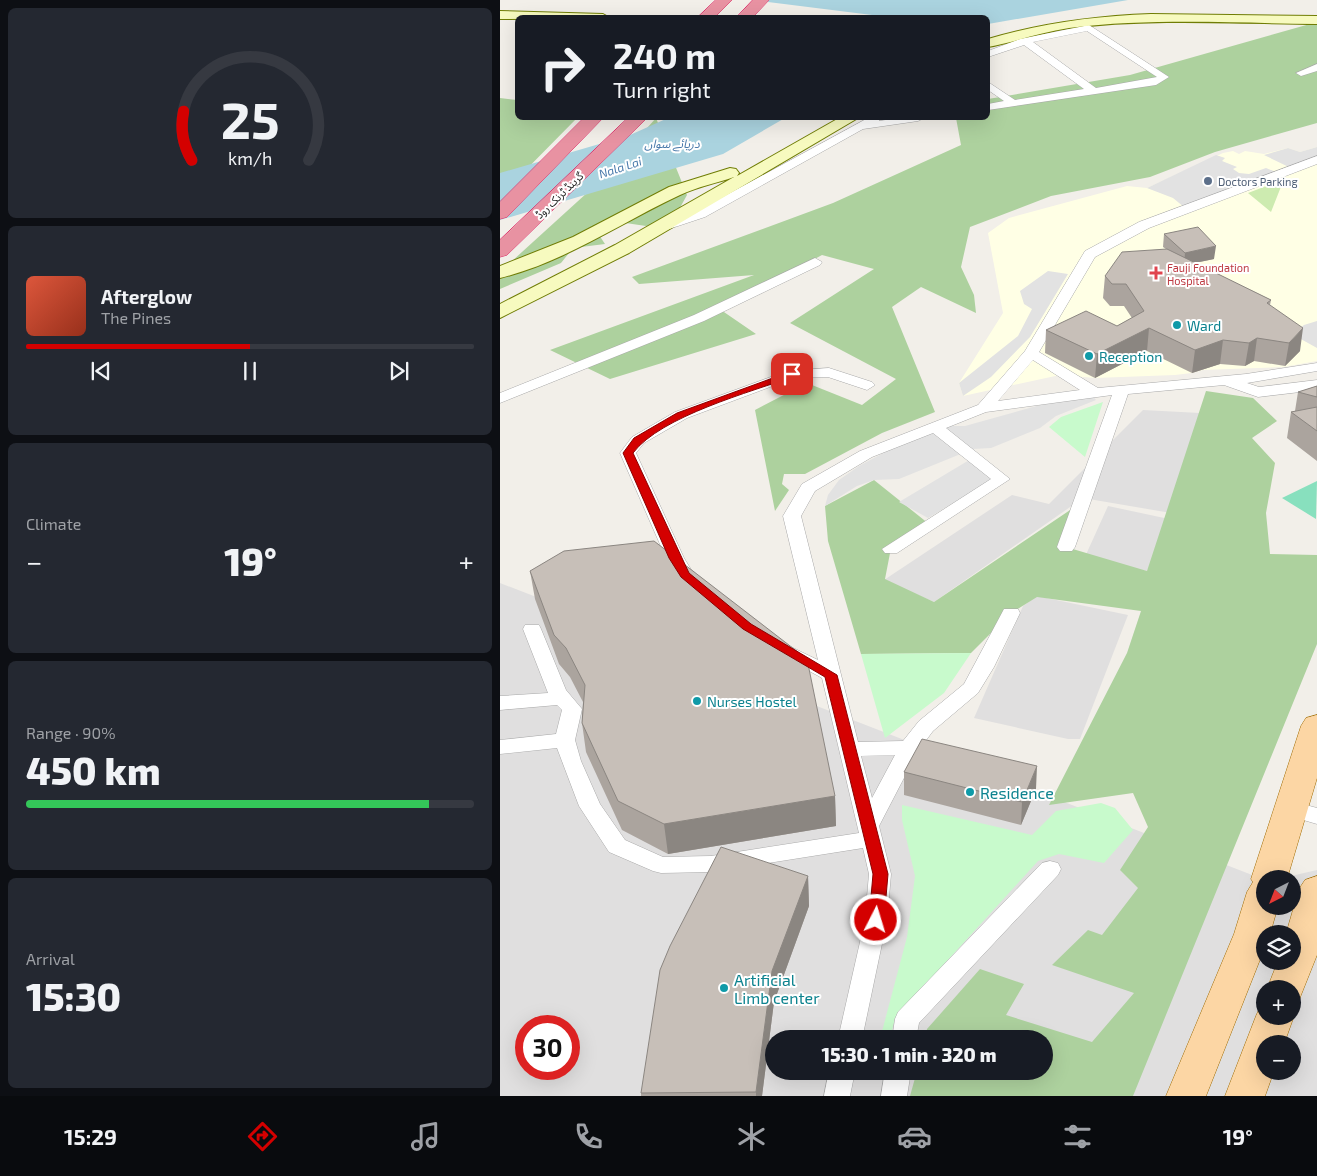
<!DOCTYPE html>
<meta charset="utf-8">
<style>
:root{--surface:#171b24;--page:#242831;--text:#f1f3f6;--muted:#9ea1a6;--line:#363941;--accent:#d40000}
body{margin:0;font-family:"Exo 2","Noto Sans Arabic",sans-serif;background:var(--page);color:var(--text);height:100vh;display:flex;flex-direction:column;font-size:19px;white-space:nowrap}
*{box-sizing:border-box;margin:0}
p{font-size:16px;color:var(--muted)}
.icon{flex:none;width:28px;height:28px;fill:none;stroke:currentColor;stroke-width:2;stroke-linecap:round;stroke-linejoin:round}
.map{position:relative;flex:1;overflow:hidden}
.details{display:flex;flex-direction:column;gap:8px;padding:8px;background:#0d0f14;width:500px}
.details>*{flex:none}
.top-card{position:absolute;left:15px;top:15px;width:475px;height:105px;border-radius:8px;box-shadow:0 5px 20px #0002;background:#171b24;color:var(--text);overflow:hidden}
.needle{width:32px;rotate:222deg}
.controls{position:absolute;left:756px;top:870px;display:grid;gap:10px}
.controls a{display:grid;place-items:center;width:45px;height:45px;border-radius:50%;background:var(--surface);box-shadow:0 5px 20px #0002;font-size:25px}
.speed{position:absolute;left:15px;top:1015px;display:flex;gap:10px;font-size:25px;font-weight:700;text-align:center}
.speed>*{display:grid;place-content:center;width:65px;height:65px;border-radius:50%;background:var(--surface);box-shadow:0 5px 20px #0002;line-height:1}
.speed .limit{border:8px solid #d22;background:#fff;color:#111}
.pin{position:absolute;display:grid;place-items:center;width:42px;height:42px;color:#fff;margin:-21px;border-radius:10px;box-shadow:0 2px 8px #0006}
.me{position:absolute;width:55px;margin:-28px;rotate:5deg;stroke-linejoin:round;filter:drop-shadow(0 0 4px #0008)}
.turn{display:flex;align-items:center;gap:18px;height:105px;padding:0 15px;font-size:22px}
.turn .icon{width:65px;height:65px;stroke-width:2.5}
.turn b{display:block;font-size:35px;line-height:42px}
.big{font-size:38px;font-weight:800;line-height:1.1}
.details .widget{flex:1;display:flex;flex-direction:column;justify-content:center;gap:8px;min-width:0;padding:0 18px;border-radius:8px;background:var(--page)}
.details .dial{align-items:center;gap:0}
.dial svg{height:130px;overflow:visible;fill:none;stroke:var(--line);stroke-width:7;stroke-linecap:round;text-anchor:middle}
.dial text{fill:var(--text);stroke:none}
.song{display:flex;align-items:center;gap:15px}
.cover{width:60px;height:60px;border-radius:8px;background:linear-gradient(135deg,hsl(10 70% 55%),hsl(10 70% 35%))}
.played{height:5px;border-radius:2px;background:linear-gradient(90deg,var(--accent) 50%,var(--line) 50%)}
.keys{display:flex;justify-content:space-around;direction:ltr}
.heat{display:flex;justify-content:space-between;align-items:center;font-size:28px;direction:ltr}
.charge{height:8px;border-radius:4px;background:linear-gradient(90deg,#34c759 90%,var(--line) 0)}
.trip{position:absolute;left:265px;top:1030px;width:288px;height:50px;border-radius:25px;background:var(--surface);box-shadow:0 5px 20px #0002;font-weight:800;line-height:50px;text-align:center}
.tab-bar{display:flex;height:80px;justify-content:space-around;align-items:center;background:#090b0e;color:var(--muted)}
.tab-bar .icon{width:35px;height:35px}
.tab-bar .selected{color:var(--accent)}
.tab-bar b{font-size:22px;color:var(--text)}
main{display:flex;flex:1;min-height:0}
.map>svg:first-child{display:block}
</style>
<main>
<section class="details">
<div class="widget dial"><svg viewBox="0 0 100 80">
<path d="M14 69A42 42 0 1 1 86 69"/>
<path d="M14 69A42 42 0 0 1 9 39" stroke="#d40000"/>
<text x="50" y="56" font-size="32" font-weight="700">25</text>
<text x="50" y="72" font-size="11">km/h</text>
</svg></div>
<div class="widget">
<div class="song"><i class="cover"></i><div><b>Afterglow</b><p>The Pines</p></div></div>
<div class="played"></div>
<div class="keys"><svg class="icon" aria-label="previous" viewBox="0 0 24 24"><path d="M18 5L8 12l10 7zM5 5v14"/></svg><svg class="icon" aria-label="pause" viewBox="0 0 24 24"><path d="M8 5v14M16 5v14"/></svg><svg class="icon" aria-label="next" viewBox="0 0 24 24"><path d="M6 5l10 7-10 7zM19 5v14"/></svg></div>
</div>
<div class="widget"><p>Climate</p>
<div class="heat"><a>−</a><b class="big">19°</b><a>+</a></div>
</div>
<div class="widget"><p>Range · 90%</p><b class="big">450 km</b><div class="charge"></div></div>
<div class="widget"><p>Arrival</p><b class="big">15:30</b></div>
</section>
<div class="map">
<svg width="817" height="1096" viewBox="0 0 817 1096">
<rect width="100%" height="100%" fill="#f2efe9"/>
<path fill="#e0dfdf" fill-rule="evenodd" d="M 643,410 L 700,413 L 671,513 L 583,498 L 434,602 L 384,580 L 512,495 L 549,504 Z
M 608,506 L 669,519 L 647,571 L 584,559 Z
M 0,583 L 765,880 L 765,906 L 792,906 L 792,879 L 778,879 L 817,870 L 817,1096 L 0,1096 ZM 765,934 L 792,934 L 792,961 L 765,961 ZM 765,989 L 792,989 L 792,1016 L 765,1016 ZM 26,1026 L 69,1026 L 69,1069 L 26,1069 ZM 274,1039 L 544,1039 L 544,1071 L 274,1071 ZM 765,1044 L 792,1044 L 792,1071 L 765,1071 Z
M 537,596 L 628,615 L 580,739 L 568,739 L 474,718 L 523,606 Z"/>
<path fill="#ffffe5" d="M 817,147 L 817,361 L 784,367 L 703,370 L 692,373 L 675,375 L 595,378 L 560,375 L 463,396 L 459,383 L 503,313 L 488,233 L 509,218 L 627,186 L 647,188 L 723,153 L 733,151 L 739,154 L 745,151 L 764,154 L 788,148 L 800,152 Z"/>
<path fill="#cdebb0" d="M 784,179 L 771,212 L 748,193 Z"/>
<path fill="#add19e" d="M 817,22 L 817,123 L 715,152 L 650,177 L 551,196 L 470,227 L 461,267 L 474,295 L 476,313 L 421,287 L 392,307 L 435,412 L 382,433 L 305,474 L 284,474 L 282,484 L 289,490 L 275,511 L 255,410 L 307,383 L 362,405 L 396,379 L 290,323 L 374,269 L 322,255 L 221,310 L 256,334 L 110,379 L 50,350 L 254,275 L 139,284 L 132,277 L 333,203 L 461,145 L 456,118 L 488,118 L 488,99 L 630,75 Z
M 0,98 L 17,100 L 18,118 L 77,118 L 0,196 Z
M 156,118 L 187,195 L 171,224 L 146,226 L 112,221 L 99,235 L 105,244 L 73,248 L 61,263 L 0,289 L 0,272 L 99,182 Z
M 706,391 L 753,398 L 777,421 L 752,438 L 775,463 L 766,513 L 770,554 L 817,555 L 817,644 L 633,1096 L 410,1096 L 417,1071 L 544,1071 L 544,1039 L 425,1039 L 427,1029 L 480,969 L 524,984 L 506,1015 L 592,1042 L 634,993 L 552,965 L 588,930 L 602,935 L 638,888 L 620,870 L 648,827 L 633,793 L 549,805 L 627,653 L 641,611 L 537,597 L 511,613 L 471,653 L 361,654 L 328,541 L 325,506 L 374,480 L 429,524 L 391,548 L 385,579 L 434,602 L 582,502 L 566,547 L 647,571 Z"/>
<path fill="#c8facc" d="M 603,402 L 585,457 L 549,427 L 561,417 Z
M 471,653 L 444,693 L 385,738 L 361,654 Z
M 601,803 L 615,808 L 633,830 L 604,863 L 559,854 L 538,861 L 395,1018 L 390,1039 L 380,1039 L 407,937 L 415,876 L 402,820 L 402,805 L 532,835 L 556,811 Z"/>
<path fill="#88e0be" d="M 817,481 L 816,519 L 782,498 Z"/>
<path fill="#e2e2e2" d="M 817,147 L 817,159 L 793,169 L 764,155 L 788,148 L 800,152 Z
M 716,155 L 725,158 L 722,161 L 737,167 L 733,169 L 739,173 L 749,174 L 766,168 L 776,172 L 684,207 L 673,198 L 647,188 Z
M 548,271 L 568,274 L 530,337 L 491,377 L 463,396 L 459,383 L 518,336 L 532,309 L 524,304 L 520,291 Z
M 817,321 L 817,348 L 799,338 L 797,330 L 804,325 Z
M 591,394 L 596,400 L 556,416 L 540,428 L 491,448 L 473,449 L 399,479 L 374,480 L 357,486 L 325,506 L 328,495 L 339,480 L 359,466 L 434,426 L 465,426 L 565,398 Z
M 476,456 L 499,476 L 428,518 L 399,502 Z"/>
<path fill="#aad3df" d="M 253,0 L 628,0 L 488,24 L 488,18 L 369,17 L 372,15 Z
M 168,118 L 285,118 L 223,154 L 0,220 L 0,173 L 130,135 Z"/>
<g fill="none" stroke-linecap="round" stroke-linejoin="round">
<defs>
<path id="street" d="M 589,25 L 669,77 L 656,85 L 488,110 L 488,104 L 504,101 L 488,90 L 488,82 L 515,100 L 584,89 L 524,45 L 488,57 L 488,51 L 520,39 ZM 587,31 L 657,77 L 596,88 L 533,42 Z
M 817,64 L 817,71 L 801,76 L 796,73 Z
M 368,118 L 380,118 L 379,121 L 399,118 L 424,118 L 418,121 L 363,129 L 205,217 L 166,230 L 160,226 L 161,223 L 197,211 Z
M 817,156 L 817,164 L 649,228 L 595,257 L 539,352 L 598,388 L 746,374 L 817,363 L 817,371 L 747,383 L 759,387 L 817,380 L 817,390 L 758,397 L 724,385 L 628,394 L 575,547 L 572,551 L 560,551 L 557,547 L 612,395 L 486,412 L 446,428 L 510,479 L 397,553 L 385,553 L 382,549 L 491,479 L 433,433 L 372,457 L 315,491 L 301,516 L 358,742 L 403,741 L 419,721 L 464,684 L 504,609 L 518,609 L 520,613 L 494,667 L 478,693 L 433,731 L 418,751 L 379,826 L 391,874 L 387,920 L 362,1039 L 338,1039 L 365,920 L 369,874 L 363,848 L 211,872 L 161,873 L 153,871 L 109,852 L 79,806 L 57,748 L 0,754 L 0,740 L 56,734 L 62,710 L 57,705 L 0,710 L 0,696 L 48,693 L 23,629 L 25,625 L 39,625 L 41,629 L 66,690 L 82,709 L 75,740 L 81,761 L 100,804 L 125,840 L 163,857 L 211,856 L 359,833 L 322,678 L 280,655 L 278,651 L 280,647 L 287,645 L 318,660 L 283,516 L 302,484 L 360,451 L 478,405 L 525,351 L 585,251 L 639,222 ZM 533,360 L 580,390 L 498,401 ZM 395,755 L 372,798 L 361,756 Z
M 315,258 L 322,262 L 320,265 L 204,321 L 0,403 L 0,393 L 194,315 Z
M 329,368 L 372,382 L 375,385 L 367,390 L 328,377 L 294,378 L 187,418 L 144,443 L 136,453 L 184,558 L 195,576 L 192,580 L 180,580 L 166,558 L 120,453 L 132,437 L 175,412 L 287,371 Z
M 791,801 L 817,808 L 817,824 L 783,814 L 780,809 L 783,804 Z
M 550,861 L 558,863 L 561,869 L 558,875 L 419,1023 L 416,1039 L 392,1039 L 395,1019 L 398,1012 L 542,863 Z
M 329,1071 L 355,1071 L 350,1096 L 324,1096 Z
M 385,1071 L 411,1071 L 407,1096 L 381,1096 Z"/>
<path id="secondary" d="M 0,11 L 103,14 L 110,18 L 0,19 Z
M 651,14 L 817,16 L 817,24 C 734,23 651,18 569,28 C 541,32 515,42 488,47 L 488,39 C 542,23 594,16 651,14 Z
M 339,118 L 358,118 L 129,253 L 0,318 L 0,304 L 115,245 L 234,177 C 217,183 197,187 180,195 C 120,223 65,262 0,278 L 0,266 L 73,237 L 169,187 L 230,168 L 236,169 L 239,173 L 237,176 Z"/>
<path id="primary" d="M 817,715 L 817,778 L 787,879 L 765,879 L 765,906 L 778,906 L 770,934 L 765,934 L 765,947 L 706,1096 L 666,1096 L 734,934 L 747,892 L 753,882 L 751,879 L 801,726 L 806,718 Z
M 817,876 L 817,955 L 799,1000 L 792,1002 L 792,989 L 767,989 L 778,961 L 792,961 L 792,934 L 786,934 L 799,889 L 805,880 Z
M 765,1004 L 765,1016 L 792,1016 L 792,1013 L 794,1016 L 784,1044 L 765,1044 L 765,1071 L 774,1071 L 765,1096 L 725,1096 L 756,1016 L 761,1005 Z"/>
<path id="highway" d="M 216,0 L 232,0 L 214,18 L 197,18 Z
M 253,0 L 269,0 L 252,18 L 236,18 Z
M 84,118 L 103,118 L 7,217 L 0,219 L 0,202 Z
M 128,118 L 147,118 L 7,255 L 0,257 L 0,240 Z"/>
</defs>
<use href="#street" stroke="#a9a9a9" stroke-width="1"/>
<use href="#secondary" stroke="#707d05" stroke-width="2"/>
<use href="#primary" stroke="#a06b00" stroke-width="1"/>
<use href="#highway" stroke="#dc2a67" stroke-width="1"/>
<use href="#street" fill="#fff" fill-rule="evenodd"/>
<use href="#secondary" fill="#f7fabf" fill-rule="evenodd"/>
<use href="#primary" fill="#fcd6a4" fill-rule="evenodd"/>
<use href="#highway" fill="#e892a2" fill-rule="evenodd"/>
</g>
<path fill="#aba49e" d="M 664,234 L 714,259 L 695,263 L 771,300 L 770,305 L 800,351 L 785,366 L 754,361 L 745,366 L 720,364 L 692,373 L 647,351 L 595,378 L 545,353 L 546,330 L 617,326 L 632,318 L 624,306 L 610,306 L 603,298 L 605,276 L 666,249 L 663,247 Z
M 817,386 L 817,461 L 787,438 L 791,412 L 795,411 L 798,392 Z
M 30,571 L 335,796 L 336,826 L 168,854 L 122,830 L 86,752 L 82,723 L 83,702 L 70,677 L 59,664 L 35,599 Z
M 404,772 L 536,789 L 521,825 L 404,795 Z
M 308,876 L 309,906 L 274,1002 L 262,1096 L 141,1096 L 141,1093 Z"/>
<path fill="#8b8681" d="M 716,246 L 714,259 L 684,265 L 685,253 Z
M 649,328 L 647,351 L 595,378 L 597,354 Z
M 803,328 L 800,351 L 785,366 L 789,343 Z
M 757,338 L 754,361 L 745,366 L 749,343 Z
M 723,340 L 720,364 L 692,373 L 695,350 Z
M 537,766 L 536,789 L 521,825 L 522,802 Z
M 335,796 L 336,826 L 168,854 L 164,824 Z
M 308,876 L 309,906 L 274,1002 L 262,1096 L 256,1096 L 256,1092 L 272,971 Z"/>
<path fill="#c7bfb8" stroke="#8b8681" d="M 698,227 L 716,246 L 685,253 L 664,234 Z
M 667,249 L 771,300 L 767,303 L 803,328 L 789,343 L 757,338 L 749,343 L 723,340 L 695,350 L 649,328 L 597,354 L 546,330 L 586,311 L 617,326 L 644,311 L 626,284 L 612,284 L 605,276 L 622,252 Z
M 817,386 L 817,397 L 798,392 Z
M 817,407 L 817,431 L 791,412 Z
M 154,541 L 307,659 L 335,796 L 164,824 L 118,801 L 82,723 L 85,685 L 66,648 L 54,635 L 30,571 L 64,551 Z
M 422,739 L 537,766 L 522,802 L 404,772 Z
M 221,847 L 308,876 L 272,971 L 256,1092 L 141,1093 L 160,970 L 170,946 Z"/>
<path fill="#d40000" stroke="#8a0000" d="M 292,371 L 297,374 L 295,376 C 251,392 161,416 133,453 L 189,573 L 251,624 L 337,675 L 388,874 L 384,920 L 382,924 L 371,924 L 369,920 L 373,874 L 325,677 L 243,629 L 181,577 L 169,558 L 123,453 L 134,438 L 177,413 Z"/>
<circle fill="#5c6f8a" stroke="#fff" stroke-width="2" cx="708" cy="181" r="5"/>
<path fill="#e0444e" stroke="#fff" stroke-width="2" d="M653.5 265.5h5v5h5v5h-5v5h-5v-5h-5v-5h5z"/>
<g fill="#0f9aa8" stroke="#fff" stroke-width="2">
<circle cx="677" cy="325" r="5"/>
<circle cx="589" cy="356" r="5"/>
<circle cx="197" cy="701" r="5"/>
<circle cx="470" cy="792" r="5"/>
<circle cx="224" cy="988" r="5"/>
</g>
<g text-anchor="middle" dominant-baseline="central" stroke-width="4" stroke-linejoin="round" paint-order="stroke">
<g font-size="11" fill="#4e5e75" stroke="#fff" text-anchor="start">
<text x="718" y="181">Doctors Parking</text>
</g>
<g font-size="11" fill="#222" stroke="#fff">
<text transform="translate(59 195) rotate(-44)">گرینڈ ٹرنک روڈ</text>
</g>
<g font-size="11" fill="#be3a42" stroke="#fff" text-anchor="start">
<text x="667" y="267">Fauji Foundation<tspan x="667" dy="13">Hospital</tspan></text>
</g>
<g font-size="12" font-style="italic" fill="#4a7aab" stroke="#fff">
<text x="172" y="143">دریائے سواں</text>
<text transform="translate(120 167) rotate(-18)">Nala Lai</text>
</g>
<g font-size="14" fill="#0d838f" stroke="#fff" text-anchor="start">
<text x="687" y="325">Ward</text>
<text x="599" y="356">Reception</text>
<text x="207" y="701">Nurses Hostel</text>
</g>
<g font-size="16" fill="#0d838f" stroke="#fff" text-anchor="start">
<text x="480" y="792">Residence</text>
<text x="234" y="979">Artificial<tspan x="234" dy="18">Limb center</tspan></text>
</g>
</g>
</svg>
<div class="controls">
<a><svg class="needle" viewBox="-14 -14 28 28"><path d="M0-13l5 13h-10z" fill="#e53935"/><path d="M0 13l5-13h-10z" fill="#9ea1a6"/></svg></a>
<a><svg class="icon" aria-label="layers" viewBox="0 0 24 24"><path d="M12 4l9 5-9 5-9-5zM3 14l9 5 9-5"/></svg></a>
<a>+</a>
<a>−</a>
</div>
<div class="speed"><div class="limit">30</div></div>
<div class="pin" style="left:292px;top:374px;background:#d93025"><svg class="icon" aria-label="arrive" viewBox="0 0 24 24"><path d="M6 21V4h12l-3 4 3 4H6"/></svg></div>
<svg class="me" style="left:376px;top:920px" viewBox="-20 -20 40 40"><circle r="17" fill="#d40000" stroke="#fff" stroke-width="3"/><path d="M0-11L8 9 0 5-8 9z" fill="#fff"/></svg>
<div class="trip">15:30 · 1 min · 320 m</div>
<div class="top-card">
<div class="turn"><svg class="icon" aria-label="right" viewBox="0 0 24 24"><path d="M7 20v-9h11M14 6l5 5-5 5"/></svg><div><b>240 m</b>Turn right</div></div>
</div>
</div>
</main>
<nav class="tab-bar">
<b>15:29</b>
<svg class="icon selected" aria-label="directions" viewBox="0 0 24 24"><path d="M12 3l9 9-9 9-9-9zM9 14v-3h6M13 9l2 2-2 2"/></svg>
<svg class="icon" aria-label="music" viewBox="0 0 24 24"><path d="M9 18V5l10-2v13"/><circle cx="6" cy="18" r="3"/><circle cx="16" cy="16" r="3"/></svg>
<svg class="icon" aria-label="phone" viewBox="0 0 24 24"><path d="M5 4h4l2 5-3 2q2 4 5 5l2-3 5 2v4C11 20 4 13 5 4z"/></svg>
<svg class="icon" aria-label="climate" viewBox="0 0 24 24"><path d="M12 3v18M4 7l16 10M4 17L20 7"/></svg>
<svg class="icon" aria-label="car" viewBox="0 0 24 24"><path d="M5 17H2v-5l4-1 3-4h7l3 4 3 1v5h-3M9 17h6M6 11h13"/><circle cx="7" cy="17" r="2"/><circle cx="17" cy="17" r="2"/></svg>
<svg class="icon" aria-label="filters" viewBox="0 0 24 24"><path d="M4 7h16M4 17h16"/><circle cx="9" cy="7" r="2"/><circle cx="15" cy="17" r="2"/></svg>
<b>19°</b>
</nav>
